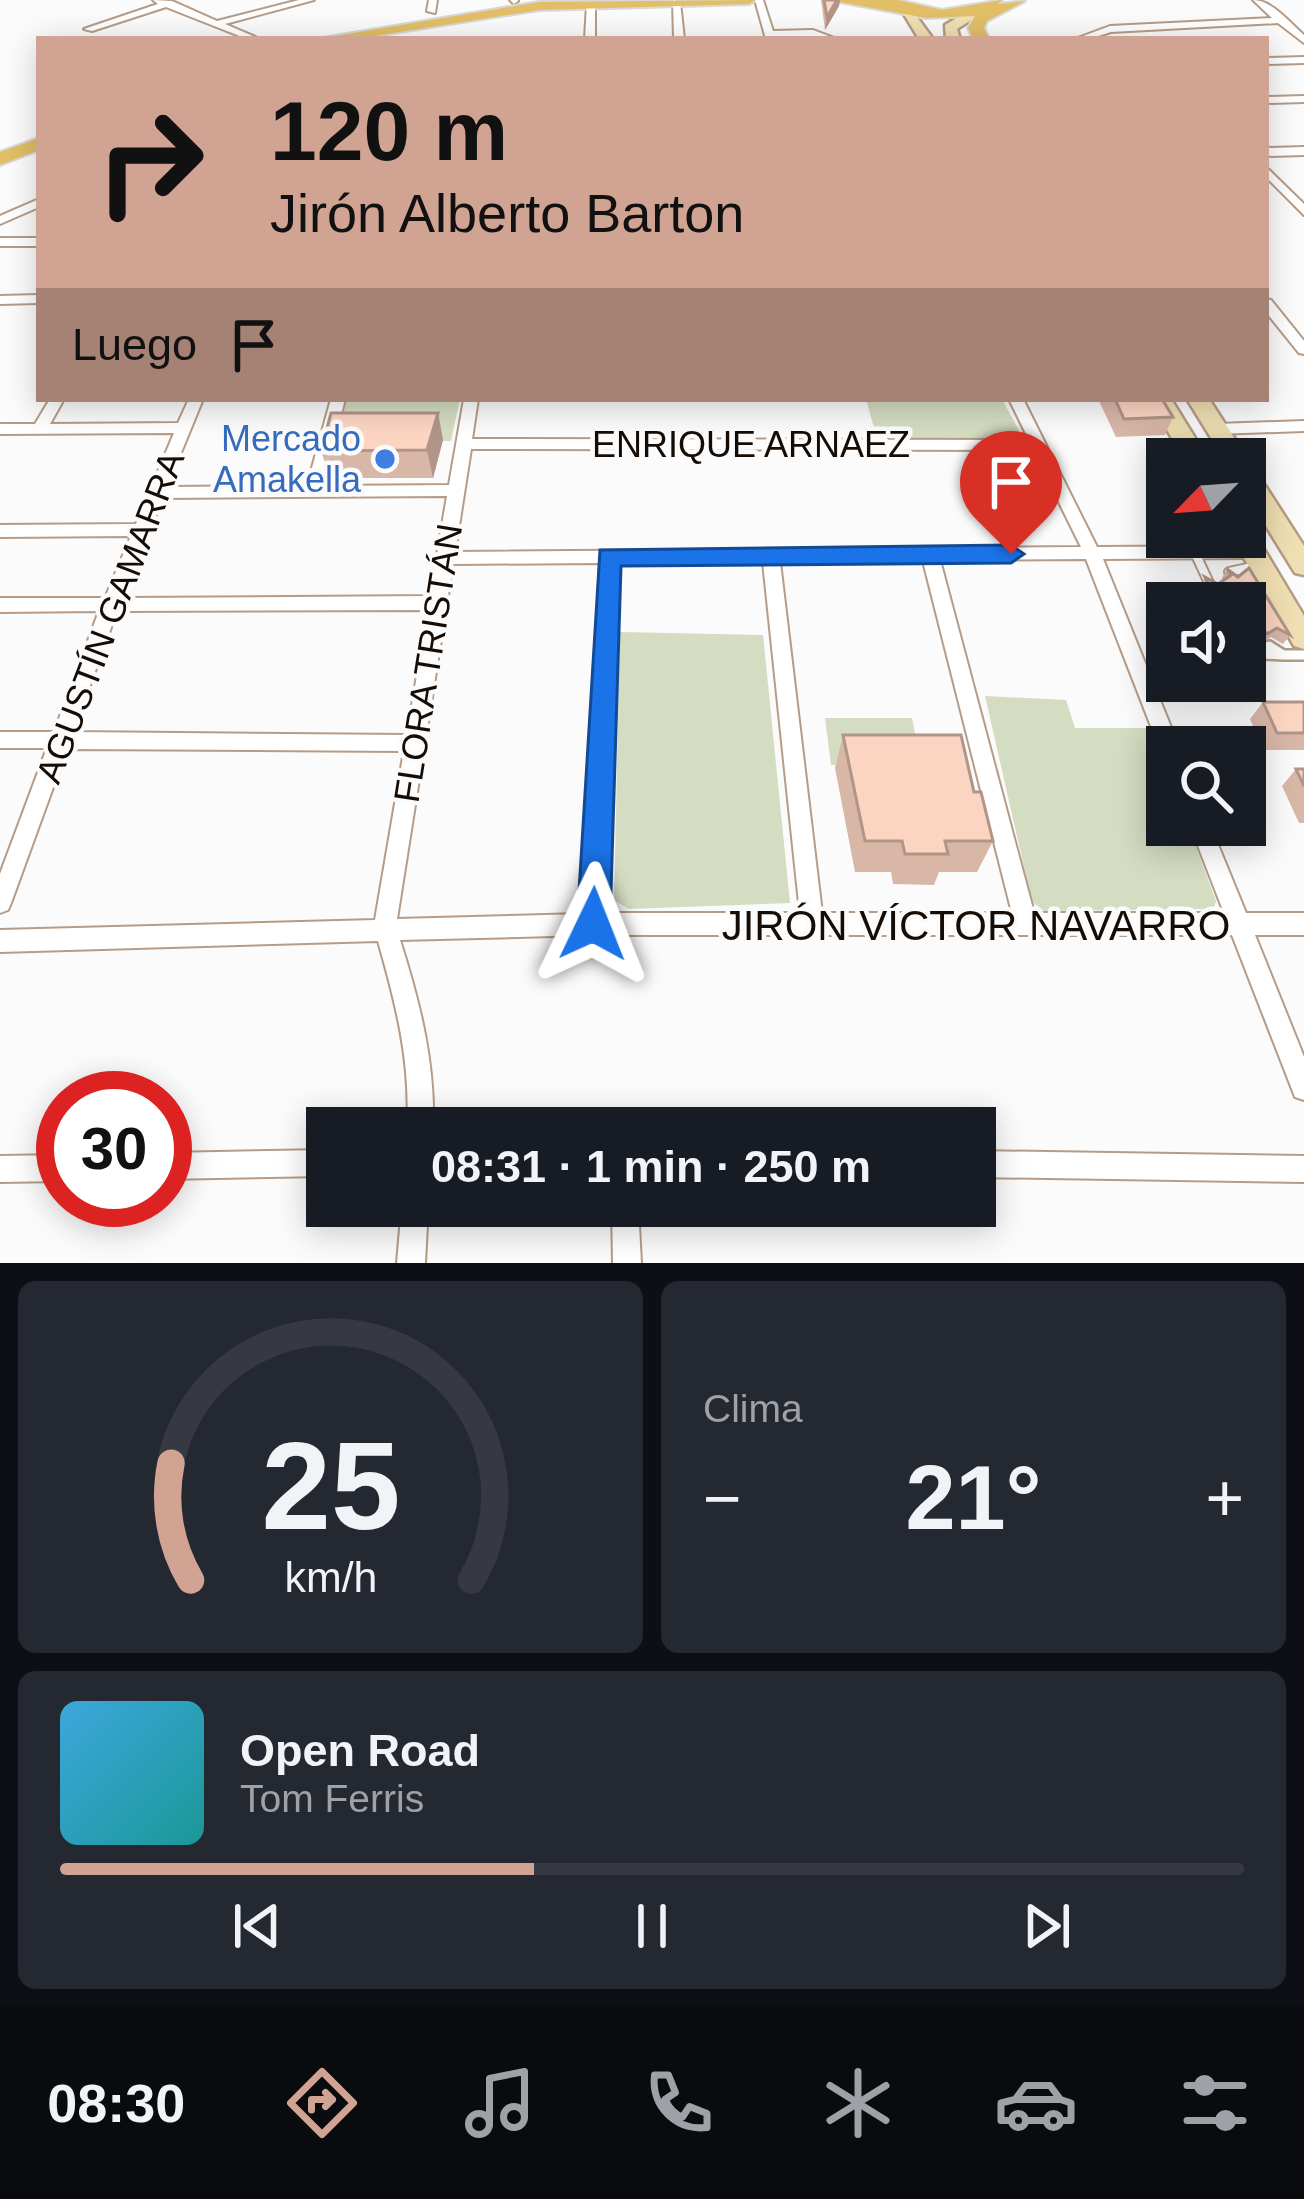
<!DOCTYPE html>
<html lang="es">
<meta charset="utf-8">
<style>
:root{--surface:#171b24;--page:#242831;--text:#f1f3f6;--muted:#9ea1a6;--line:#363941;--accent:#d0a393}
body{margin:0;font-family:Helvetica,sans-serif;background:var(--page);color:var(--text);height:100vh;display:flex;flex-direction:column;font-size:45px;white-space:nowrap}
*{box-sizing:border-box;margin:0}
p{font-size:39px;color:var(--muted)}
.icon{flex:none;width:66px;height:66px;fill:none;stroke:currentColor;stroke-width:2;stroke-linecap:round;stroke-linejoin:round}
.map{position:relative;height:1263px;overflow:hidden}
.sheet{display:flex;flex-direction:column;gap:18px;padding:18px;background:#0d0f14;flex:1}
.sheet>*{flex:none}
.top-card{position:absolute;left:36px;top:36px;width:1233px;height:366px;border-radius:0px;box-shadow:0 6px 30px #0003;background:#d0a393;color:#111;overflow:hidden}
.needle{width:78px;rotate:245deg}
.tools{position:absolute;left:1146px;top:438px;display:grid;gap:24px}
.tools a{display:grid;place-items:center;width:120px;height:120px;border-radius:0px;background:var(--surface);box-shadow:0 6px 30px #0003;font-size:60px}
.speed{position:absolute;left:36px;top:1071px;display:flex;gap:24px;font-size:60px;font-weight:700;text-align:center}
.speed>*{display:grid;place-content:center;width:156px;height:156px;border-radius:50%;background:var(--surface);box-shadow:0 6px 30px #0003;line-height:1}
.speed .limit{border:18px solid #d22;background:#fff;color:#111}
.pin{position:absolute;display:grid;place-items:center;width:102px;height:102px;color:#fff;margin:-123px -51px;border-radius:50% 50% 50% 0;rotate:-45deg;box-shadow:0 0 12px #0007}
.pin .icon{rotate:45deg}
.me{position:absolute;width:132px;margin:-66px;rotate:2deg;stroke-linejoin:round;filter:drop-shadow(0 0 9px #0008)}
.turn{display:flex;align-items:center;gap:42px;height:252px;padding:0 36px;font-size:54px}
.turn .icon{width:156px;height:156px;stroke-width:2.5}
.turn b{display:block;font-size:84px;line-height:102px}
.then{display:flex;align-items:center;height:114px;padding:0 36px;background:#0003;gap:24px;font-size:45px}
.big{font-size:90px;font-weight:800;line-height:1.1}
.sheet .tile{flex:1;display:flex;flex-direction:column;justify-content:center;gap:18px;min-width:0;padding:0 42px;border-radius:18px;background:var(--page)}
.sheet .dial{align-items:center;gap:0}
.dial svg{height:312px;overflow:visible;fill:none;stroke:var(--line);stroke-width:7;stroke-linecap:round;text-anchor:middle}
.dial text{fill:var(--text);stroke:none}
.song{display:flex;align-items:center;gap:36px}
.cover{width:144px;height:144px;border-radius:18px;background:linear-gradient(135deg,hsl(200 70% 55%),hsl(180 70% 35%))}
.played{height:12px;border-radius:6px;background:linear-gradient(90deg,var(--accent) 40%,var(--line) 40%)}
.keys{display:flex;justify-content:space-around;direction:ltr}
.heat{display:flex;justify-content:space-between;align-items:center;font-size:66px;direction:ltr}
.sheet .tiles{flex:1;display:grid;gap:18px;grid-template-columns:1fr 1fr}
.tile:last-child{grid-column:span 2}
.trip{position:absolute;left:306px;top:1107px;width:690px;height:120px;border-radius:0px;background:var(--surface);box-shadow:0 6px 30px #0003;font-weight:800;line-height:120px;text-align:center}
.menu{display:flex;height:192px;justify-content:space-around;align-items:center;background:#090b0e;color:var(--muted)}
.menu .icon{width:84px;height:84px}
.menu .active{color:var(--accent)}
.menu b{font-size:54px;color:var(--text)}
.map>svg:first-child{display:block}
</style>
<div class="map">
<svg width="1304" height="1263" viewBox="0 0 1304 1263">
<rect width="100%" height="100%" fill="#fbfbfb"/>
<path fill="#d4dcc1" d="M 347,399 L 460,399 L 451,441 L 337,441 Z
M 866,399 L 1002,399 L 1024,440 L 877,439 Z
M 620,632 L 763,635 L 790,903 L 629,909 L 614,900 Z
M 985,696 L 1066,700 L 1075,728 L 1151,728 L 1167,771 L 1167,825 L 1188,825 L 1216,901 L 1214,909 L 1044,911 L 1032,902 Z
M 825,718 L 912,718 L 921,765 L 831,765 Z"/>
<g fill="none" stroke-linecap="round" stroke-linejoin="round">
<defs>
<path id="service-far1" d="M 1195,553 L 1210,585
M 1232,578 L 1229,572 L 1261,565"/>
<path id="service" d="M 1245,644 L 1263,654 L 1283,655
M 1269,646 L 1283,655 L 1304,655"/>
<path id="minor" d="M 153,0 L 172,1 L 217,21 L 299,0 L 314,0 L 225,24 L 260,39 L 247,39 L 166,7 L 92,31 L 84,29 L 158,4 Z
M 429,0 L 437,0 L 435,13 L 427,11 Z
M 510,0 L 518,0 L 518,1 L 514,4 Z
M 673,0 L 680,2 L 684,39 L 674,39 Z
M 755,0 L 763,0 L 773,31 L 813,30 L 837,39 L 812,36 L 766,39 Z
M 1253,0 C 1272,0 1290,23 1304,35 L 1304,43 L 1278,23 L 1111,32 L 1089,39 L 1075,39 L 1110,26 L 1272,18 Z
M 591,1 L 595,4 L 595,39 L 585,39 L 587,4 Z
M 1304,57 L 1304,63 L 1266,64 L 1266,58 Z
M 1304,96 L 1304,102 L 1266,103 L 1266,97 Z
M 1266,167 L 1304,204 L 1304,215 L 1266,177 Z
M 39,199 L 39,207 L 0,224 L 0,216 Z
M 0,238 L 39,238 L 39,246 L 0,246 Z
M 39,295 L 39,303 L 0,304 L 0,296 Z
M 1266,299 L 1271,300 L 1304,341 L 1304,354 L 1299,353 L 1266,312 Z
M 50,399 L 64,399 L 50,424 L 178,423 L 189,399 L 203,399 L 167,487 L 307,486 L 331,399 L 345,399 L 323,486 L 449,485 L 464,399 L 478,399 L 472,439 L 1029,440 L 1009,399 L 1023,399 L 1097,547 L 1253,546 L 1261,552 L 1253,558 L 1103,559 L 1179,747 L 1167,747 L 1167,755 L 1159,747 L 1086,559 L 940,560 L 1034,913 L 1224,913 L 1190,825 L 1210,825 L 1246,913 L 1304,913 L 1304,935 L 1255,935 L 1304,1057 L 1304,1100 L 1295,1097 L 1232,935 L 593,935 L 400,940 C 420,1003 435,1062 433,1128 L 407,1128 C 411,1062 396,1004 378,941 L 0,952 L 0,930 L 375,920 L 404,751 L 67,749 L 11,903 L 8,910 L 0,913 L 0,874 L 47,748 L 0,748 L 0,732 L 54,732 L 99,611 L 0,612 L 0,598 L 105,598 L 131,536 L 0,537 L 0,525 L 136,524 L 174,433 L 0,434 L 0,424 L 35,424 ZM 471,449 L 1033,450 L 1081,547 L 455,552 ZM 447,496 L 430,596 L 122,598 L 163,498 ZM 923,561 L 1012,913 L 822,913 L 780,562 ZM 763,562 L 800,913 L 605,913 L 617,563 ZM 600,563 L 582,914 L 397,919 L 453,564 ZM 428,610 L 407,735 L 73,732 L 117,611 Z
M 1304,421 L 1304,431 L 1217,434 L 1209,429 L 1217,424 Z
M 327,1150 L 327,1176 L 165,1179 L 165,1153 Z
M 975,1151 L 1304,1156 L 1304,1182 L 975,1177 Z
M 63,1155 L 63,1181 L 0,1182 L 0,1156 Z
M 402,1206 L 428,1206 L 425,1263 L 397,1263 Z
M 612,1206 L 638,1206 L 641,1263 L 613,1263 Z"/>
<path id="tertiary" d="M 1304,147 L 1304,155 L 1266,156 L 1266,148 Z"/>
<path id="secondary" d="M 899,6 L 909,6 L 933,39 L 919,39 Z
M 975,7 L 987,10 L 957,29 L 960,39 L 946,39 L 945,25 Z
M 1149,399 L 1171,399 L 1208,459 L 1184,459 Z
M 1187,399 L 1209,399 L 1248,459 L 1245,463 L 1245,459 L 1224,459 Z
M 1245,465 L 1253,467 L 1304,546 L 1304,575 L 1295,573 L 1245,492 Z
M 1245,528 L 1253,531 L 1304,616 L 1304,649 L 1294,646 L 1232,537 L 1245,537 Z"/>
<path id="primary" d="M 756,0 L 749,4 L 539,10 L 355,39 L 317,39 L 539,2 Z
M 829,0 L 898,0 L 942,10 L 1002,0 L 998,4 L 1025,1 L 987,21 L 984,28 L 989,39 L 973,39 L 968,28 L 975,16 L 926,18 Z
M 39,138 L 39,150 L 0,165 L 0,152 Z"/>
</defs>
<use href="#service-far1" stroke="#b69c87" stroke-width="12"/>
<use href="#service" stroke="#b69c87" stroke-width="14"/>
<use href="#minor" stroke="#b69c87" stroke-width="4"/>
<use href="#tertiary" stroke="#b69c87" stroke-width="4"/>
<use href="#secondary" stroke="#b69c87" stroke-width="5"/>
<use href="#primary" stroke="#dad8d7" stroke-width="4"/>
<use href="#service-far1" stroke="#fff" stroke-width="8"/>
<use href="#service" stroke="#fff" stroke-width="9"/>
<use href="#minor" fill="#fff" fill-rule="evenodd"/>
<use href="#tertiary" fill="#fff" fill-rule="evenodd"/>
<use href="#secondary" fill="#f0dfb2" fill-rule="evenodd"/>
<use href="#primary" fill="#e2bf66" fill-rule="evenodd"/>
</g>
<path fill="#d9b7a7" d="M 821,0 L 840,0 L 839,6 L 825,30 Z
M 1098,399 L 1162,399 L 1173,417 L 1165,435 L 1116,437 Z
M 438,413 L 443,440 L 433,478 L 330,478 L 321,451 Z
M 1169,537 L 1229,537 L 1226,542 L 1171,542 Z
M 1227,569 L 1290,635 L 1283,644 L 1271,637 L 1261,643 L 1252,632 L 1245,632 L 1245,603 L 1209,603 L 1200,586 L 1205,577 L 1218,584 L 1223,581 L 1222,578 Z
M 1263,702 L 1304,702 L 1304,750 L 1263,750 L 1250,719 Z
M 843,735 L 974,792 L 993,841 L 977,872 L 939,872 L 934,885 L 893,884 L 891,872 L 855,872 L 835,768 Z
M 1296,769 L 1304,769 L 1304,823 L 1299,823 L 1282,786 Z"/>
<path fill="#b09588" d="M 837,0 L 840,0 L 839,6 L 825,30 L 827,17 Z
M 438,413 L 443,440 L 433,478 L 427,450 Z"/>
<path fill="#fcd5c2" stroke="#b09588" stroke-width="3" d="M 824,0 L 837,0 L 827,17 Z
M 1115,399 L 1162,399 L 1173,417 L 1124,419 Z
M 331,413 L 438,413 L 427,450 L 321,451 Z
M 1249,568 L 1290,635 L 1277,628 L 1267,634 L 1258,623 L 1245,624 L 1245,603 L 1220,603 L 1205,577 L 1218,584 L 1231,575 L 1227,569 L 1238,577 Z
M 1263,702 L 1304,702 L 1304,733 L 1277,733 Z
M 843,735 L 961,735 L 974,792 L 981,792 L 993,841 L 945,841 L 948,854 L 905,854 L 902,841 L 865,841 Z
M 1296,769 L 1304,769 L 1304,786 Z"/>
<path fill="#1a73e8" stroke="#114b97" stroke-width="3" d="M 1011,545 L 1024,554 L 1011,563 L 621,566 L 610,924 L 605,935 L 593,940 L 581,935 L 577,924 L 600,550 Z"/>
<circle fill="#3f7fe0" stroke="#fbfbfb" stroke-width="4.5" cx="385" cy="459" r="12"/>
<g text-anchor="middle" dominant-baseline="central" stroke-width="9" stroke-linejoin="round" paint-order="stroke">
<g font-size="36" fill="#366cbe" stroke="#fbfbfb" text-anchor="end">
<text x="361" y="438">Mercado<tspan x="361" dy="41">Amakella</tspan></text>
</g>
<g font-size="36" fill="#150c05" stroke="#fbfbfb">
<text x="751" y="444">ENRIQUE ARNAEZ</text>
<text transform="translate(110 617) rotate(-69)">AGUSTÍN GAMARRA</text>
<text transform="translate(428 663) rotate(-81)">FLORA TRISTÁN</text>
</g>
<g font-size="42" fill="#150c05" stroke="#fbfbfb">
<text x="976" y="925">JIRÓN VÍCTOR NAVARRO</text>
</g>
</g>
</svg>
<div class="tools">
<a><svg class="needle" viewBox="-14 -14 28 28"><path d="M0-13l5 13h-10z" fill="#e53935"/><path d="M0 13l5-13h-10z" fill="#9ea1a6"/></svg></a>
<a><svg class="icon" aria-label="sound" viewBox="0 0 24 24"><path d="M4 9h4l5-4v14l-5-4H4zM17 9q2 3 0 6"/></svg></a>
<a><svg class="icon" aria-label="search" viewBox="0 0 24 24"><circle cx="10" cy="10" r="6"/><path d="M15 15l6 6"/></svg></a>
</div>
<div class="speed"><div class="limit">30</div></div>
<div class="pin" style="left:1011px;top:554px;background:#d93025"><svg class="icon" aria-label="arrive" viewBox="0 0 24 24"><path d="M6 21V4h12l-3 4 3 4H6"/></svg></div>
<svg class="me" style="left:593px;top:924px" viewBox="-20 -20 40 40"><path d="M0-17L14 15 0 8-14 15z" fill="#1a73e8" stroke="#fff" stroke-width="4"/></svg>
<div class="trip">08:31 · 1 min · 250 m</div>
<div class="top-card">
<div class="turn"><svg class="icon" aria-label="right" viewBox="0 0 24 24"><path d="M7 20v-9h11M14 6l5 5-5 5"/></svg><div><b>120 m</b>Jirón Alberto Barton</div></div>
<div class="then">Luego<svg class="icon" aria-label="arrive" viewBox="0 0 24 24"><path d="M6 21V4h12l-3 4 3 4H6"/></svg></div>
</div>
</div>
<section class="sheet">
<div class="tiles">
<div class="tile dial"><svg viewBox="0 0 100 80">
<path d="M14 69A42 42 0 1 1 86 69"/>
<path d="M14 69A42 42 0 0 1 9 39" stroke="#d0a393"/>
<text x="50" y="56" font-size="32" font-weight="700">25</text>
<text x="50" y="72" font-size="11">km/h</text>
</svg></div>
<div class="tile"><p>Clima</p>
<div class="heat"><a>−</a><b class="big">21°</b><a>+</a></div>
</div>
<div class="tile">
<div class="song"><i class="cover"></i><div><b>Open Road</b><p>Tom Ferris</p></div></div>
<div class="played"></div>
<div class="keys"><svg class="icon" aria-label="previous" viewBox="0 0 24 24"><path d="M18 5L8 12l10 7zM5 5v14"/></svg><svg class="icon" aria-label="pause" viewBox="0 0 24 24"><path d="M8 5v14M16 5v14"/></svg><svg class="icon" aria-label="next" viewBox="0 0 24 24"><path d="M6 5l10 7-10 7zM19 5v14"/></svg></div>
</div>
</div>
</section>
<nav class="menu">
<b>08:30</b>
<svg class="icon active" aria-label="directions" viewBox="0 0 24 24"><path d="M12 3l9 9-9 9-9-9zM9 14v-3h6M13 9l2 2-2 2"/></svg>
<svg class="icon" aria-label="music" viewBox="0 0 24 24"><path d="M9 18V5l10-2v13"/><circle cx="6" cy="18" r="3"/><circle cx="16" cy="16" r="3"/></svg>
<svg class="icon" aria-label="phone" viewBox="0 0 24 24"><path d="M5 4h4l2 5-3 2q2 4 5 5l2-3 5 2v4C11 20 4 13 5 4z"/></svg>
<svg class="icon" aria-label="climate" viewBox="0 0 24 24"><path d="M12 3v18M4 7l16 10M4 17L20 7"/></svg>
<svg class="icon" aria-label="car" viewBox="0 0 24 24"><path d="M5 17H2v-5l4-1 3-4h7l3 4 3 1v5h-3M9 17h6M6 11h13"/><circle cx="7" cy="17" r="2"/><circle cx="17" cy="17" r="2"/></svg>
<svg class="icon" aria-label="filters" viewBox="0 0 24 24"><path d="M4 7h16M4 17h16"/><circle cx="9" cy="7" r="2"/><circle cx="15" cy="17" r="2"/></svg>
</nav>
